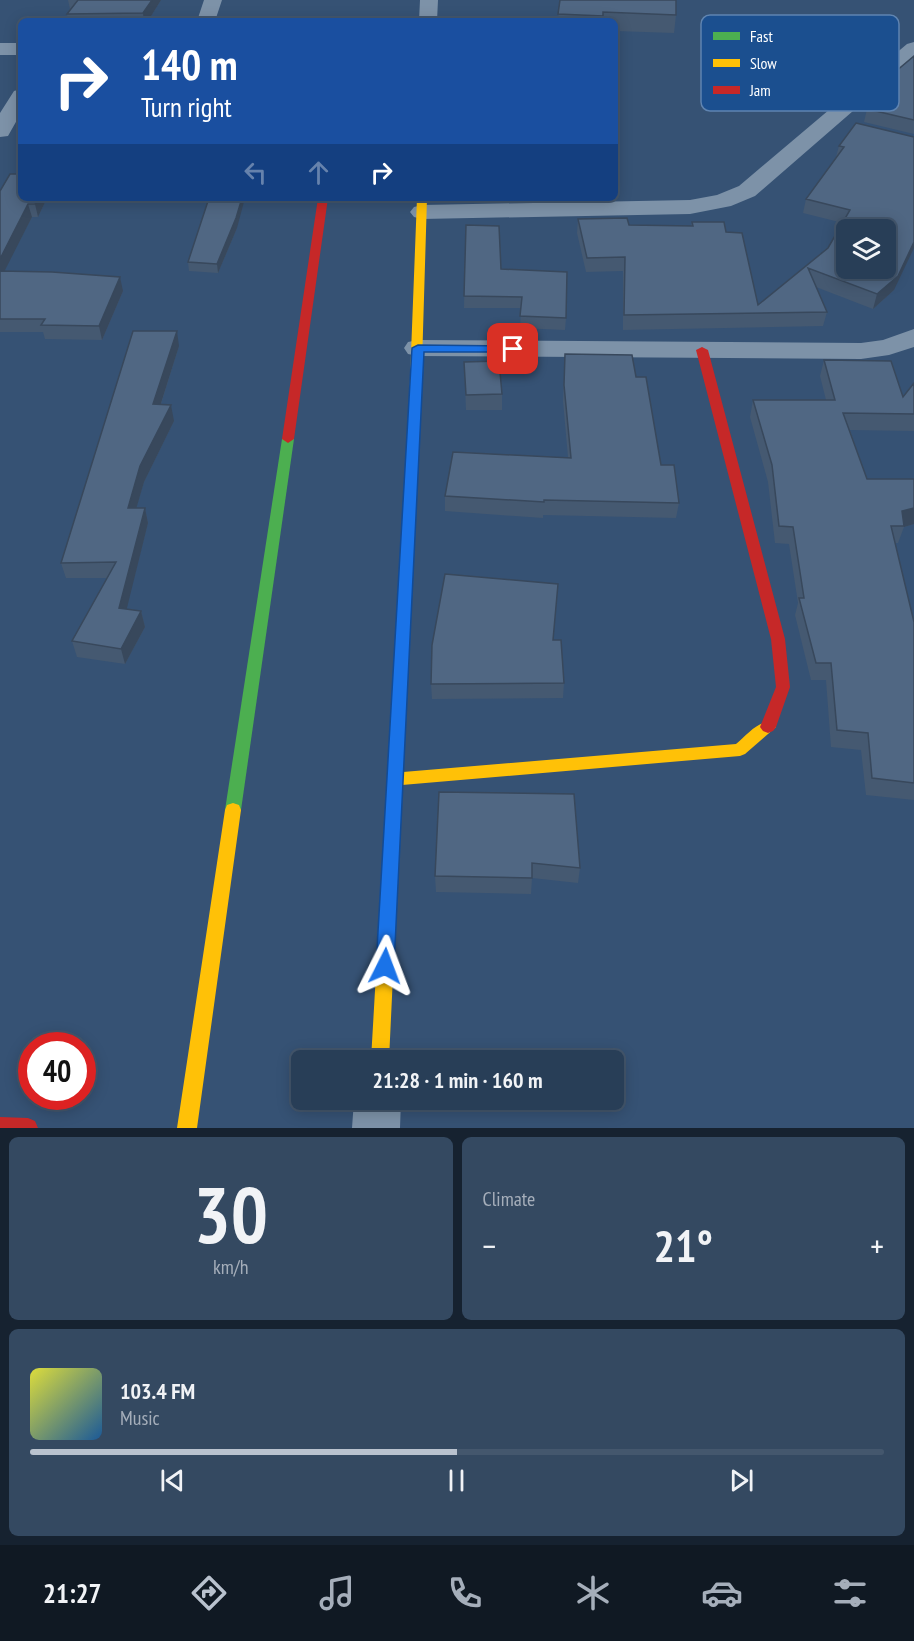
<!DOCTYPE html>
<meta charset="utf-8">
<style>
:root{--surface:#283e57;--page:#344961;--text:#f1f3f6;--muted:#a5aeba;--line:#44576d;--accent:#b9c2ce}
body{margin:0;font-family:"PT Sans Narrow",sans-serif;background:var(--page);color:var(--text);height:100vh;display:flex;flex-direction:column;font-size:22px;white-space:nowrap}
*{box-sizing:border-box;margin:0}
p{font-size:20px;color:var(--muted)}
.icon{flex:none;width:33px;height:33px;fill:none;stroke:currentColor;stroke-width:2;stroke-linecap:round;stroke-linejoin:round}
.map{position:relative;height:1128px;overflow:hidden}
.details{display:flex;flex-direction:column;gap:9px;padding:9px;background:#162230;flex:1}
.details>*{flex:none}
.top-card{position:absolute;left:18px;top:18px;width:600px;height:183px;border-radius:9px;box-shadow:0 3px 15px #0003,0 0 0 2px var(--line);background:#1a4fa0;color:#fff;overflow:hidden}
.controls{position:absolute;left:836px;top:219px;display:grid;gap:12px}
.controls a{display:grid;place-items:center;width:60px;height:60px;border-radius:9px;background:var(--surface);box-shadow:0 3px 15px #0003,0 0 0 2px var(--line);font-size:30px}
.speed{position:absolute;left:18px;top:1032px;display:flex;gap:12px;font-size:30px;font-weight:700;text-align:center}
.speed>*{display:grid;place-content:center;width:78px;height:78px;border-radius:50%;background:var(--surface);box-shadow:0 3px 15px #0003,0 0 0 2px var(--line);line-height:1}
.speed .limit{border:9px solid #d22;background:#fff;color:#111}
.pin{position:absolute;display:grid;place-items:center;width:51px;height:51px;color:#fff;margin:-26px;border-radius:12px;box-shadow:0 3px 9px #0006}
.me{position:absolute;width:66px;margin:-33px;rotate:3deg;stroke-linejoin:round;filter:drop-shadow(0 0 4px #0008)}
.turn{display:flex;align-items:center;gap:21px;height:126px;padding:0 24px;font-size:27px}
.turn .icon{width:78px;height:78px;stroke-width:2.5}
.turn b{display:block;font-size:42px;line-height:51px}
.lanes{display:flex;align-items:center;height:57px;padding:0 24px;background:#0003;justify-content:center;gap:30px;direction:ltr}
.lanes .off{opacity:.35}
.big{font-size:45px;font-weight:800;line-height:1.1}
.details .widget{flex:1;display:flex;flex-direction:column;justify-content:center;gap:9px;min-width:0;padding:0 21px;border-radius:9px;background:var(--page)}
.details .dial{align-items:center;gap:0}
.dial b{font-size:78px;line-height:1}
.song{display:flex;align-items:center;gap:18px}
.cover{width:72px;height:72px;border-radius:9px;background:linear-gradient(135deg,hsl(60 70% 55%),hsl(210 70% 35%))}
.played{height:6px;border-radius:3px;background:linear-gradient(90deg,var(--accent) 50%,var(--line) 50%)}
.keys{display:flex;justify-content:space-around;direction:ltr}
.heat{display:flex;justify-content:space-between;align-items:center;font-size:33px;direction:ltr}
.details .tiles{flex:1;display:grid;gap:9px;grid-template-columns:1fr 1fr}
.widget:last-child{grid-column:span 2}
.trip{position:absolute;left:291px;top:1050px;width:333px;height:60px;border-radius:9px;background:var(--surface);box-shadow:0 3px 15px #0003,0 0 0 2px var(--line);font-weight:800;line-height:60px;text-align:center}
.menu{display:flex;height:96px;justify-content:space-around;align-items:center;background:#101923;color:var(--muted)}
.menu .icon{width:42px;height:42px}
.menu .selected{color:var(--accent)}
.menu b{font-size:27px;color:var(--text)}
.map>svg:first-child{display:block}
</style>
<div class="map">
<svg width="914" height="1128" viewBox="0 0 914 1128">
<rect width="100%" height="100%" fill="#365274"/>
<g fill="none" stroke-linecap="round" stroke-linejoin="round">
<path fill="#7d92a8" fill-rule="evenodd" d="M 204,0 L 222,0 L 215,21 L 197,21 Z
M 420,0 L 438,0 L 437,21 L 419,21 Z
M 914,42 L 914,58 L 755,196 L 731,206 L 690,214 L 422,219 L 414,217 L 410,212 L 414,207 L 422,205 L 690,200 L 717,195 L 739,186 L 907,44 Z
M 0,43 L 21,43 L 21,55 L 0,55 Z
M 21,89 L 21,113 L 8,136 L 0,137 L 0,113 L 14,91 Z
M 914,329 L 914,347 L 889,355 L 861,359 L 418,356 L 408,354 L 404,348 L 408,342 L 418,340 L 861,343 L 883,340 Z
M 354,1100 L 401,1100 L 400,1128 L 352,1128 Z"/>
<path fill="#4caf50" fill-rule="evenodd" d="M 288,435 L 294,439 L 241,810 L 239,815 L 233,817 L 227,815 L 225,810 L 282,439 Z"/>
<path fill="#ffc107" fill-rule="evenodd" d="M 417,198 L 427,198 L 420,431 L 414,435 L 408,431 Z
M 399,690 L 404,692 L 406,696 L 403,772 L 736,744 C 746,736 760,718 773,723 L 776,727 L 745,754 L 740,756 L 402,785 L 389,1060 L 371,1060 L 392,696 L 394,692 Z
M 233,803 L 239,805 L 241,810 L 197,1128 L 177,1128 L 225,810 L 227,805 Z"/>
<path fill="#c62828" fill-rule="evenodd" d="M 318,198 L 328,198 L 294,439 L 288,443 L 282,439 Z
M 702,347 L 708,350 L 785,639 L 790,687 L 776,727 L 773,731 L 768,733 L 763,731 L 760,727 L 776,687 L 771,639 L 696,350 Z
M 414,427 L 420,431 L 406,696 L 404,700 L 394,700 L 392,696 L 408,431 Z
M 0,1117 L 28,1118 L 35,1121 L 38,1128 L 0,1128 Z"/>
</g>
<path fill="#455971" d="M 68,0 L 161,0 L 148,21 L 68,21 L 67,14 L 70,9 Z
M 560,0 L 676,15 L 674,33 L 615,31 L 615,21 L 558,21 Z
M 914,56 L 914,134 L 864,122 L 867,109 Z
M 856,123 L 894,290 L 873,309 L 816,287 L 827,312 L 823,326 L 623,330 L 623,271 L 586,272 L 577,233 L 578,219 L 629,225 L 691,226 L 692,222 L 726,232 L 758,305 L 828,248 L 843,223 L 803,213 L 806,199 L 836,157 L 839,146 Z
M 0,191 L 21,198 L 47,198 L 38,217 L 32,217 L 4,271 L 123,291 L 102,340 L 45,339 L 43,332 L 0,332 Z
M 466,225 L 501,269 L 566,318 L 565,330 L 520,328 L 521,308 L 464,308 Z
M 237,228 L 218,273 L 189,271 L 188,262 Z
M 179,346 L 161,404 L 174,421 L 144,482 L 136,508 L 145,508 L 148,523 L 126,609 L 141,611 L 145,627 L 125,664 L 77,657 L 72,641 L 107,578 L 66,578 L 61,563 Z
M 565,354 L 636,377 L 661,465 L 679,503 L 676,518 L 543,515 L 543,518 L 445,511 L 445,496 L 568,457 L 563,401 Z
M 824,360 L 903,397 L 914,383 L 914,431 L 850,430 L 867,479 L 914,479 L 914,524 L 904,527 L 898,543 L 895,543 L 914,622 L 914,800 L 866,795 L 861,750 L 831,747 L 826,680 L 811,680 L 795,615 L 798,603 L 789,544 L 775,543 L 768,482 L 750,417 L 753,400 L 826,400 L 820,376 Z
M 464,362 L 502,394 L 502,410 L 466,410 Z
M 554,640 L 564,683 L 563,698 L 432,699 L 431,684 Z
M 439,792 L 580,868 L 578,883 L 532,878 L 531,894 L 436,892 L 435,876 Z"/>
<path fill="#38485c" d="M 152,0 L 161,0 L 148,21 L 144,21 L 143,13 Z
M 38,198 L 47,198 L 38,217 L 35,204 Z
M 242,198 L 245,198 L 237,228 L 218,273 L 217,264 Z
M 28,204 L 32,217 L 0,280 L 0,259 Z
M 914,242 L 914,248 L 894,290 L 873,309 L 877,294 Z
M 120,277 L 123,291 L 102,340 L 99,326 Z
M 177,331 L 179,346 L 156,419 L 153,404 Z
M 171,405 L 174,421 L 144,482 L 132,523 L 128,508 L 140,466 Z
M 145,508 L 148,523 L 123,624 L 119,608 Z
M 914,508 L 914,524 L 904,527 L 902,511 Z
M 141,611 L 145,627 L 125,664 L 121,649 Z"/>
<path fill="#506783" stroke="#38485c" stroke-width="1.5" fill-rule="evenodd" d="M 78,0 L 152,0 L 143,13 L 67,14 Z
M 560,0 L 676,0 L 676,15 L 603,12 L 603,16 L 558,14 Z
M 914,56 L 914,120 L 867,109 L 895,72 Z
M 856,123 L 914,137 L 914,242 L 898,276 L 877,294 L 808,268 L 827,312 L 624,315 L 625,257 L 587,258 L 578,219 L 627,218 L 629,225 L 693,226 L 692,222 L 724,222 L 726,232 L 742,233 L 758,305 L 828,248 L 850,210 L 806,199 L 844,147 L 839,146 ZM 846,230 L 885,230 L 885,268 L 846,268 Z
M 10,174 L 21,174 L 21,198 L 38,198 L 35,204 L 28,204 L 0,259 L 0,191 Z
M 209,198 L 242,198 L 236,218 L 217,264 L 188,262 Z
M 466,225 L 499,226 L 501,269 L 567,272 L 566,318 L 520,316 L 522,297 L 464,296 Z
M 0,271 L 52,272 L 120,277 L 99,326 L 41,325 L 45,319 L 0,319 Z
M 133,331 L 177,331 L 153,404 L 171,405 L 140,466 L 128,508 L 145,508 L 119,608 L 141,611 L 121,649 L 72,641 L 116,562 L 61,563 Z
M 565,354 L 632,355 L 636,377 L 646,377 L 661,465 L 674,465 L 679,503 L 544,500 L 544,502 L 445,496 L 453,452 L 571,458 L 564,385 Z
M 824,360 L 891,361 L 903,397 L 914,383 L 914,414 L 843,413 L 867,479 L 914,479 L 914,508 L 902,511 L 904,526 L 891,526 L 914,622 L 914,783 L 872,778 L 868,733 L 837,730 L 831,663 L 816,663 L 799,598 L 804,598 L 793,527 L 779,526 L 772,465 L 753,400 L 835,400 Z
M 499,361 L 502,394 L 466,395 L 464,362 Z
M 445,574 L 558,584 L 553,640 L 561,640 L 564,683 L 431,684 L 432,645 Z
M 439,792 L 574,794 L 580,868 L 532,863 L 532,878 L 435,876 Z"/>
<path fill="#1a73e8" stroke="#114b97" stroke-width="1.5" d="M 418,345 L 513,346 L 518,349 L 513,352 L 424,352 L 394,966 L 391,972 L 385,975 L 378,972 L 376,966 L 412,348 Z"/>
<rect x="701" y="15" width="198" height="96" rx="9" fill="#1b4f8f" stroke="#5f84b1" stroke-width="1.5"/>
<rect x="713" y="32" width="27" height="8" fill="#4caf50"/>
<rect x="713" y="59" width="27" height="8" fill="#ffc107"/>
<rect x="713" y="86" width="27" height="8" fill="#c62828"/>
<g font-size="16" fill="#fff">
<text x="750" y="42">Fast</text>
<text x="750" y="69">Slow</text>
<text x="750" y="96">Jam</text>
</g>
</svg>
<div class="controls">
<a><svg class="icon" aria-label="layers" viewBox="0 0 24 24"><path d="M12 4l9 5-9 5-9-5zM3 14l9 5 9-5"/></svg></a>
</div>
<div class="speed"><div class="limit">40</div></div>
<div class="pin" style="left:513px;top:349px;background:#d93025"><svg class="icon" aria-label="arrive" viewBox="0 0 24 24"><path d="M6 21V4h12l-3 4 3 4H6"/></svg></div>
<svg class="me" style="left:385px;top:966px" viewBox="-20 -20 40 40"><path d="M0-17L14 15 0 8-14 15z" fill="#1a73e8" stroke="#fff" stroke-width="4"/></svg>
<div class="trip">21:28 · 1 min · 160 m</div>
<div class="top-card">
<div class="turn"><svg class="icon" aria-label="right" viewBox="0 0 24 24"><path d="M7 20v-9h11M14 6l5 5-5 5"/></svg><div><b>140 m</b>Turn right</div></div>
<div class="lanes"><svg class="icon off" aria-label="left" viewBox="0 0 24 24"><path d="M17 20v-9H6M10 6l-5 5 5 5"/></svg><svg class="icon off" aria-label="ahead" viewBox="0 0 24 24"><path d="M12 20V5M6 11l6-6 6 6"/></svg><svg class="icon" aria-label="right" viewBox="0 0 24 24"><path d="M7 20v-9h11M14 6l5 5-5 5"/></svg></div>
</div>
</div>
<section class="details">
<div class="tiles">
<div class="widget dial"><b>30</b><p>km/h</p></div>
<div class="widget"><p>Climate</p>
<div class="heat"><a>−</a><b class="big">21°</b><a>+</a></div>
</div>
<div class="widget">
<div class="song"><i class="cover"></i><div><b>103.4 FM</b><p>Music</p></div></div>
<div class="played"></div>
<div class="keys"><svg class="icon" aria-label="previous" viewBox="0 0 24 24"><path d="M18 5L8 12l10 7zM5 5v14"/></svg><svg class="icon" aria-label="pause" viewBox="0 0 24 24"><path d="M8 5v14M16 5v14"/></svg><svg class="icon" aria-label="next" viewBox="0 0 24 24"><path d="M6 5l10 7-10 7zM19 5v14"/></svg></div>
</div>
</div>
</section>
<nav class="menu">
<b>21:27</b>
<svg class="icon selected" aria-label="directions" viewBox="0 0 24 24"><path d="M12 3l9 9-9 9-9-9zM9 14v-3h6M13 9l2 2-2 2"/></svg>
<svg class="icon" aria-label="music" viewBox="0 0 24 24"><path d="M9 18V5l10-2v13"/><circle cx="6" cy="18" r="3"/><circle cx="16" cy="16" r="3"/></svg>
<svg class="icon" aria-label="phone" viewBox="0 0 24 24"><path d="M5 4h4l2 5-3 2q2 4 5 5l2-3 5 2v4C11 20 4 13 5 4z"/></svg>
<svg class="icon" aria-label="climate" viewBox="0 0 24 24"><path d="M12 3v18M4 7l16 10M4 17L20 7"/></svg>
<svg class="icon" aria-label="car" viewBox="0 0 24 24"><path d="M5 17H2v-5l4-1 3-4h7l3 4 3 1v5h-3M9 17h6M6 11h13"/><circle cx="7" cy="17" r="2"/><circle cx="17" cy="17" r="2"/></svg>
<svg class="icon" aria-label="filters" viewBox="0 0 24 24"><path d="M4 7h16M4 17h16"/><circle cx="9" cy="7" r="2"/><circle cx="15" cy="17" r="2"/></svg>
</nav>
